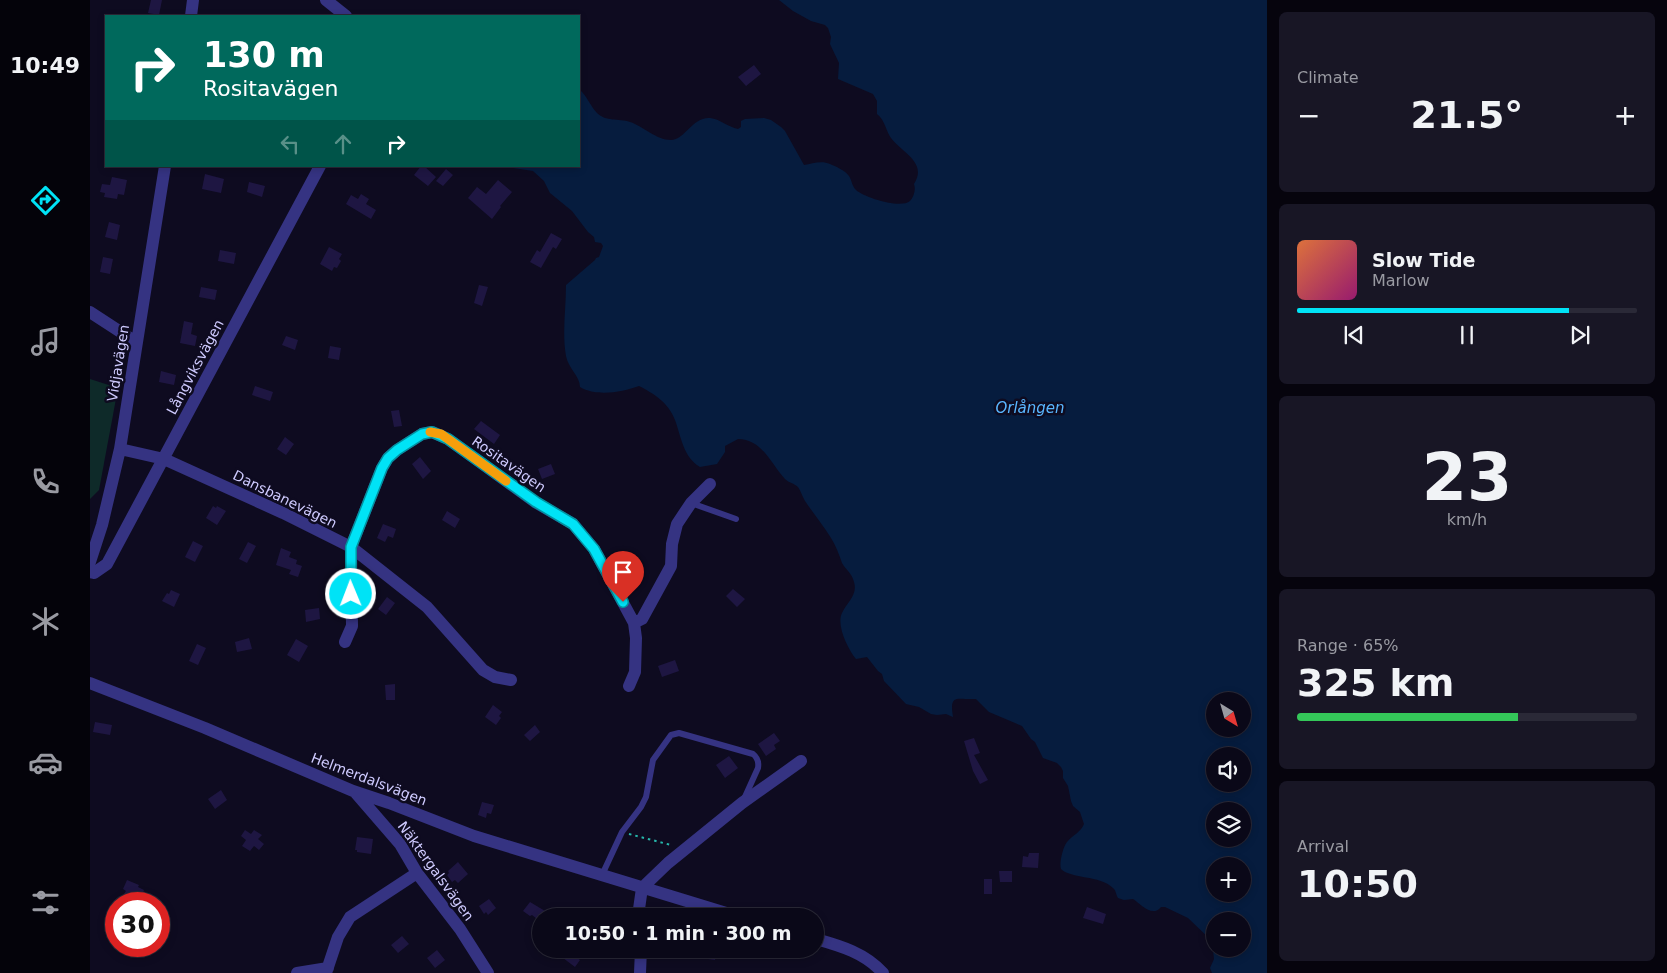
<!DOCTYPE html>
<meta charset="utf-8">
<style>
:root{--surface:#0a0818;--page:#181625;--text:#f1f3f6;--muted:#999aa2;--line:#2a2937;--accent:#00e3f6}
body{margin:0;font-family:"DejaVu Sans",sans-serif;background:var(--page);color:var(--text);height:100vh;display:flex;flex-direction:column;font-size:19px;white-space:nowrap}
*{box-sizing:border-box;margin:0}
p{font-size:16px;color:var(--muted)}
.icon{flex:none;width:28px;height:28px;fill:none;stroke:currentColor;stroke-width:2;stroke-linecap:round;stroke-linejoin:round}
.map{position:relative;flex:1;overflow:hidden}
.panel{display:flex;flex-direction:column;gap:12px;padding:12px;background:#06040d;width:400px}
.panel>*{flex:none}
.guide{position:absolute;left:15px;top:15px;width:475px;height:152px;border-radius:0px;box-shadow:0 2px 8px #0003,0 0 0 1px var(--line);background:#00695c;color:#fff;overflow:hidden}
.needle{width:32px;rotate:143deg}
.tools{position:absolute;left:1116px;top:692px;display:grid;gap:10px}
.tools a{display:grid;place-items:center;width:45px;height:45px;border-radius:50%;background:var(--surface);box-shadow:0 2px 8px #0003,0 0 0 1px var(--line);font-size:25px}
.speed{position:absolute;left:15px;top:892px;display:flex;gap:10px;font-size:25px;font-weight:700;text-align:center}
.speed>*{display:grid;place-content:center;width:65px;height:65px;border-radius:50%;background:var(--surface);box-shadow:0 2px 8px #0003,0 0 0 1px var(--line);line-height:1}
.speed .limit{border:8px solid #d22;background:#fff;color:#111}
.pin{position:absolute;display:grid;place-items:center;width:42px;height:42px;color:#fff;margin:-51px -21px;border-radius:50% 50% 50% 0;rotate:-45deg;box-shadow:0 0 5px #0007}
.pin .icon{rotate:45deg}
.me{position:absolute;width:55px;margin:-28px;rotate:359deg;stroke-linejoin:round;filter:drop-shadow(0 0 4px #0008)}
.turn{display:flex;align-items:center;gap:18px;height:105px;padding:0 15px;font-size:22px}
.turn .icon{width:65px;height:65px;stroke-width:2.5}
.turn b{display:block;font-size:35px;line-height:42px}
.lanes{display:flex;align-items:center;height:48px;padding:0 15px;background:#0003;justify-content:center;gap:25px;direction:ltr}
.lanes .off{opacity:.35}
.big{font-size:38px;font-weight:700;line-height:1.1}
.panel .card{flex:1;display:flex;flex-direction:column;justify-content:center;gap:8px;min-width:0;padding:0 18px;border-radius:8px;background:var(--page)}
.panel .dial{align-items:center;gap:0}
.dial b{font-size:65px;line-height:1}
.song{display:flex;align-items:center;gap:15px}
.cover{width:60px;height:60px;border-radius:8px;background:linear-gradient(135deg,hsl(20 70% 55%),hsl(320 70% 35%))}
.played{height:5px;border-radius:2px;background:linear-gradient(90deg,var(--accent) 80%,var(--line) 80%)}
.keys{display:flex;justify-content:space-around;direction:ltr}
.heat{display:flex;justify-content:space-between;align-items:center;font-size:28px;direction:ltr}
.charge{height:8px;border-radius:4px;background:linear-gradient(90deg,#34c759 65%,var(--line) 0)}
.trip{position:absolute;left:442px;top:908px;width:292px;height:50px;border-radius:25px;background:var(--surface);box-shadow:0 2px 8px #0003,0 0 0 1px var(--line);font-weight:700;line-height:50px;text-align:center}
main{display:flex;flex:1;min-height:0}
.menu{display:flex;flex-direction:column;width:90px;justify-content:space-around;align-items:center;background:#04030a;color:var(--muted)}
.menu .icon{width:35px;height:35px}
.menu .active{color:var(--accent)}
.menu b{font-size:22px;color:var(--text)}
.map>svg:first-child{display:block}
</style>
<main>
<nav class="menu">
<b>10:49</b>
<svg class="icon active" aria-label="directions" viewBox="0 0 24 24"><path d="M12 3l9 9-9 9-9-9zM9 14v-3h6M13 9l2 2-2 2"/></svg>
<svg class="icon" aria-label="music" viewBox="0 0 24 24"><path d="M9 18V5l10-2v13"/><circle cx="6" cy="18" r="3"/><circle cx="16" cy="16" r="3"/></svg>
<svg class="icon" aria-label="phone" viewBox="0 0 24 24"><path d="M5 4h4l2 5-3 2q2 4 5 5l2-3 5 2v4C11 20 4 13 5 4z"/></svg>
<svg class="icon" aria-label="climate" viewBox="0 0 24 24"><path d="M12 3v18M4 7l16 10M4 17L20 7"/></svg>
<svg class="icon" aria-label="car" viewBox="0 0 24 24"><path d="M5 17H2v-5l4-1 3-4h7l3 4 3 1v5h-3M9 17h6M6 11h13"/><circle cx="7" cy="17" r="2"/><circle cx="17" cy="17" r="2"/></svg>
<svg class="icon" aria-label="filters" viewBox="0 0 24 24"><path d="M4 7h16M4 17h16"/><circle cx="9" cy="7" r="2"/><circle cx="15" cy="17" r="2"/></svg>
</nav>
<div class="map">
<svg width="1177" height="973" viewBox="0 0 1177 973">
<rect width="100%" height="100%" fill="#0e0b20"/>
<path fill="#0e2a29" d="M 0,379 L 28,388 L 9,490 L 0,499 Z"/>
<path fill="#061c3e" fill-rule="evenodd" d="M 689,0 L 1177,0 L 1177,973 L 1122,973 L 1120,968 L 1124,959 L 1122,941 L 1098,918 L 1075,907 L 1071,907 C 1062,918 1051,904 1043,899 L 1034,900 L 1028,898 C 1026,895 1026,890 1023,888 C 1010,875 981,879 971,869 C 969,863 973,847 977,842 C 983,835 991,832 994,824 L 990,812 L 983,806 L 981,801 L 978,786 L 973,778 L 973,771 L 971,767 L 967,763 L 953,758 L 945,742 L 941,739 L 932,726 L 899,712 L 886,699 C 867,700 859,693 863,717 L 856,714 L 847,715 L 841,714 L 829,707 L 816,704 L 794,681 L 792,674 L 788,671 L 777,657 L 766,659 C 758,649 746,625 752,613 C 757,602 768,595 764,582 C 762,573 756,570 752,563 C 749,554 746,546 741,538 C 733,525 723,513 715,501 C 712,496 711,491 708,487 C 704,483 699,483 695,479 C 681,464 672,439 648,439 L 635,446 L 635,452 L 627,464 L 610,467 C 593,457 591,436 585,420 C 579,403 563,393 549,386 C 532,392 507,397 490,387 C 490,376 478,368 476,356 C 472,333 476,309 476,285 L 505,260 L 506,258 L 509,257 L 513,246 L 511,243 L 505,242 L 504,237 L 498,232 L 482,211 L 460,193 L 454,181 L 443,171 L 423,168 L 423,166 L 489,166 L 489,89 C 497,96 501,107 507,113 C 516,122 528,118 540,122 C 553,126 566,140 581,140 C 595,140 602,117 620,118 C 630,119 638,127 648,129 L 651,127 L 651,121 L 655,119 L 674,118 L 681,120 L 691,127 L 695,131 L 714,165 C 722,164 731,160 740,164 C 745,166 756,171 759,176 C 762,181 762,186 766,190 C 775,198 811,209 820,201 C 824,197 826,189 824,184 C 838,162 811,152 801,138 C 796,131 795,120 787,114 L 787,101 L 783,94 L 748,79 L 749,63 L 740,44 L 741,37 L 738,28 L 735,25 L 721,21 L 703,11 ZM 1125,701 L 1152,701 L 1152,729 L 1125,729 ZM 1125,756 L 1152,756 L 1152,784 L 1125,784 ZM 1125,811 L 1152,811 L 1152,839 L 1125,839 ZM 1125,866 L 1152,866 L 1152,894 L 1125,894 ZM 1152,921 L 1152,949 L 1125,949 L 1125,921 Z"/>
<path fill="#1e1642" d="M 61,0 L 72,0 L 69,15 L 58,13 Z
M 664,65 L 671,74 L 656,86 L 648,77 Z
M 331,166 L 334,166 L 346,177 L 338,186 L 324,175 Z
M 356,169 L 363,175 L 353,186 L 346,181 Z
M 115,174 L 134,179 L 131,193 L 112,189 Z
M 22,177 L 37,180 L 34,195 L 28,194 L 27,199 L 14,197 L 15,193 L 10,192 L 12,184 L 20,185 Z
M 408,180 L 422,192 L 410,206 L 411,207 L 402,219 L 378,198 L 387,187 L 396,194 Z
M 159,182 L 175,186 L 172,197 L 157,192 Z
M 271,194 L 279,199 L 276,204 L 286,210 L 281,219 L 256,204 L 261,195 L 268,199 Z
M 19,222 L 30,225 L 27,240 L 15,237 Z
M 461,233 L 472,239 L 466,249 L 463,247 L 451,268 L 440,262 L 447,250 L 450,252 Z
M 239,247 L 252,254 L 249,259 L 251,261 L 247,268 L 244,267 L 242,271 L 230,264 Z
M 130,250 L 146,253 L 144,264 L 128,261 Z
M 13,257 L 23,259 L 20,274 L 10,272 Z
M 389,285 L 398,287 L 392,306 L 384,303 Z
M 111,287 L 127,290 L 125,300 L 109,297 Z
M 94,321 L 103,323 L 101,334 L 107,336 L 105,346 L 90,343 Z
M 196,336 L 208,340 L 205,350 L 192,345 Z
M 240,346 L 251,348 L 249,360 L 238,358 Z
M 71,371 L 86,375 L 84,385 L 69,382 Z
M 165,386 L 183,392 L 180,401 L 162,395 Z
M 309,410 L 312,426 L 304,427 L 301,411 Z
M 391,421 L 410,435 L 404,444 L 384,429 Z
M 195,437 L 204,444 L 196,455 L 187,449 Z
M 330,457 L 341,471 L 333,479 L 322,464 Z
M 461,464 L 465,474 L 452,479 L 448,469 Z
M 123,506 L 126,508 L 127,506 L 136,511 L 127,525 L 116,518 Z
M 357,511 L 370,519 L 365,528 L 352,520 Z
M 293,524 L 306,529 L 303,538 L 298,536 L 295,542 L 287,538 Z
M 103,541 L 113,546 L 105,562 L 95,557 Z
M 158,542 L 166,546 L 157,563 L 149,559 Z
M 191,548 L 201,552 L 199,557 L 207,560 L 206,564 L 212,566 L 208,577 L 199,574 L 201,570 L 186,565 Z
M 643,589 L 655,599 L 647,607 L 636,596 Z
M 81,590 L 90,594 L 84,607 L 72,601 L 77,593 L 79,594 Z
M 297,597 L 305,603 L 296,615 L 288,609 Z
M 229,608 L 230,619 L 216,622 L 215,610 Z
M 159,638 L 162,649 L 147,652 L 145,642 Z
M 206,639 L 218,646 L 209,662 L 197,655 Z
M 107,644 L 116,648 L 108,665 L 99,661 Z
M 585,660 L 589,671 L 572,677 L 568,666 Z
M 305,684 L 305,700 L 296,700 L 295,685 Z
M 403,705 L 412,712 L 409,716 L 411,718 L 406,725 L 395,717 Z
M 5,722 L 22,725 L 20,735 L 3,732 Z
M 445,725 L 450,732 L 440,741 L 434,735 Z
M 684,733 L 690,741 L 684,745 L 686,749 L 676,756 L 668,744 Z
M 884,738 L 890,753 L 884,755 L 898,780 L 890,784 L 883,771 L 874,741 Z
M 639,756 L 648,768 L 635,778 L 626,765 Z
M 131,790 L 137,800 L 125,809 L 118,799 Z
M 392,802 L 404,805 L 401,814 L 397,813 L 396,818 L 388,815 Z
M 155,830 L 161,834 L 164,830 L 172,835 L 168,839 L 174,844 L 169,850 L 164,846 L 160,851 L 152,846 L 156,840 L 151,836 Z
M 267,837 L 283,839 L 281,854 L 267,852 L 267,850 L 265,850 Z
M 939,853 L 949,853 L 948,868 L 932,867 L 933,856 L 938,857 Z
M 368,862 L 378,874 L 368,883 L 365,880 L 362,882 L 357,875 L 359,873 L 358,871 Z
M 909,871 L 922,871 L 922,882 L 910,882 Z
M 894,879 L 902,879 L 902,894 L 894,894 Z
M 37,880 L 49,885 L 48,887 L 54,890 L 50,900 L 34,894 L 36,891 L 33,889 Z
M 399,899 L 406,908 L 398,915 L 396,912 L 394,914 L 389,906 Z
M 440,902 L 455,911 L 451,915 L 451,922 L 442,915 L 440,916 L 433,911 Z
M 997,907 L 1016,914 L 1013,924 L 993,918 Z
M 312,936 L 319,944 L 308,953 L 301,945 Z
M 461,949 L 475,949 L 490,960 L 485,967 Z
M 613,949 L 627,949 L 625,960 L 611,958 Z
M 347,950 L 355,960 L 345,968 L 337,958 Z"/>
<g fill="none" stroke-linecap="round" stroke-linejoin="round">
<path stroke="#26b7ab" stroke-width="2" stroke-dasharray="2.5 4" stroke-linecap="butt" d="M 539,834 L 581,845"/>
<path stroke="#353382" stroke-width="6" d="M 601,503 L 646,519
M 512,875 L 532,832 L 551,807 L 556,797 L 563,760 L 581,735 L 589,733 L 663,754 C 668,758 669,762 668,768 L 654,799"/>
<path stroke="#353382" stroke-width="12" d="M 236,0 L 256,16
M 101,16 L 103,0
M 0,312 L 46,342
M 30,449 L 74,459 L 193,513 L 261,547 L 337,607 L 393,670 L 405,677 L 421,680
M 0,562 L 12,525 L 30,449 L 75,166
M 0,572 L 4,573 L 17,564 L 230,166
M 544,623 L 552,619 L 581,566 L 582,544 L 587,524 L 601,503 L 620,484
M 255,642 L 262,626 L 261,547 L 292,468 L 298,458 L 307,450 L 332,434 L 342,432 L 358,439 L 445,502 L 483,524 L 504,549 L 544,623 L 546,638 L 545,672 L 539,686
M 0,683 L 115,728 L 263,791 L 299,803 L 384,836 L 646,916
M 265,792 L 310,844 L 327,873 L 370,929 L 398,973
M 548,916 L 552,888 L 578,863 L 652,803 L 711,761
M 726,939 C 751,946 775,953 793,973
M 207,973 L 238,968
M 236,973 L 248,937 L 260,917 L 327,873
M 550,973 L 551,949"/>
</g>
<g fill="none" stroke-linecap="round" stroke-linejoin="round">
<defs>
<path id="route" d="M 261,594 L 261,547 L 292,468 L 298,458 L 307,450 L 332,434 L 342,432 L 358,439 L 446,502 L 483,524 L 504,549 L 533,602"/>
</defs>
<use href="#route" stroke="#0094a0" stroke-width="12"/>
<use href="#route" stroke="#00e3f6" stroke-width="9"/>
<path stroke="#f59e0b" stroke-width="9" d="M 340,432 L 351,434 L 358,439 L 416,481"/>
</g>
<g text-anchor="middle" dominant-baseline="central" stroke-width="5" stroke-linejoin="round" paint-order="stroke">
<g font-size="14" fill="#cfcbff" stroke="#0e0b20">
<text transform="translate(28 363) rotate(-81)">Vidjavägen</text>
<text transform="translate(105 367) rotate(-62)">Långviksvägen</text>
<text transform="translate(419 464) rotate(35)">Rositavägen</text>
<text transform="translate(195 499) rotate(26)">Dansbanevägen</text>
<text transform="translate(279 779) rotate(21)">Helmerdalsvägen</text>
<text transform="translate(346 871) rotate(54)">Näktergalsvägen</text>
</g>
<g font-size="15" font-style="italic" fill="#59b6ff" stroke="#0e0b20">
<text x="940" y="408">Orlången</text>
</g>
</g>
</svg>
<div class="tools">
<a><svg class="needle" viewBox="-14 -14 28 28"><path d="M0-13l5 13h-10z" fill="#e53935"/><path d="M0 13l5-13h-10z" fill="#999aa2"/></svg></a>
<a><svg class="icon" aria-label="sound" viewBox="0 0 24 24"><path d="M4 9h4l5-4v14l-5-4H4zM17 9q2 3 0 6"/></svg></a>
<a><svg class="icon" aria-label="layers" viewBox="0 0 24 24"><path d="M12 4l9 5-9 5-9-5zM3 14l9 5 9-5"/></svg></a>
<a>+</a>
<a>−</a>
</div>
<div class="speed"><div class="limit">30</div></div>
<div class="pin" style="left:533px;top:602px;background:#d93025"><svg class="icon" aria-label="arrive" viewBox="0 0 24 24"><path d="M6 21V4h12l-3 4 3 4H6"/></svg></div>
<svg class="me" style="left:261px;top:594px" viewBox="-20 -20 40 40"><circle r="17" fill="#00e3f6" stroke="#fff" stroke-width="3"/><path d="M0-11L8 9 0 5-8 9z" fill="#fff"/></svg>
<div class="trip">10:50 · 1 min · 300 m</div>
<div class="guide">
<div class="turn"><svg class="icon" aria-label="right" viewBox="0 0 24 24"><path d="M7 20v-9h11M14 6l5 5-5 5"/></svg><div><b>130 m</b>Rositavägen</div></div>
<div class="lanes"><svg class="icon off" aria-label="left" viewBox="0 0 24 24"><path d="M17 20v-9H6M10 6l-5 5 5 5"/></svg><svg class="icon off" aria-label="ahead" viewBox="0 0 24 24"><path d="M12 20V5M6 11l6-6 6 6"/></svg><svg class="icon" aria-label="right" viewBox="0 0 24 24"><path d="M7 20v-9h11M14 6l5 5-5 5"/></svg></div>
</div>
</div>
<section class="panel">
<div class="card"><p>Climate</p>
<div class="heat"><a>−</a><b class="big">21.5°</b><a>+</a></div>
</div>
<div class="card">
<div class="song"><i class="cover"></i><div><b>Slow Tide</b><p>Marlow</p></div></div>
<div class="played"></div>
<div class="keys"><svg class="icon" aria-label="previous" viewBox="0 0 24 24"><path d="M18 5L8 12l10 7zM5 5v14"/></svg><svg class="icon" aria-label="pause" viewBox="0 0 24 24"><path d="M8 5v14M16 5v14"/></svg><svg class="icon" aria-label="next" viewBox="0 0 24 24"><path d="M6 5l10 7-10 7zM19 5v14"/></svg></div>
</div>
<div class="card dial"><b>23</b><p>km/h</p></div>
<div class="card"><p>Range · 65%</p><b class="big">325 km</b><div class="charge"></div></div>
<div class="card"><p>Arrival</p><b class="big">10:50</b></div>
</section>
</main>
